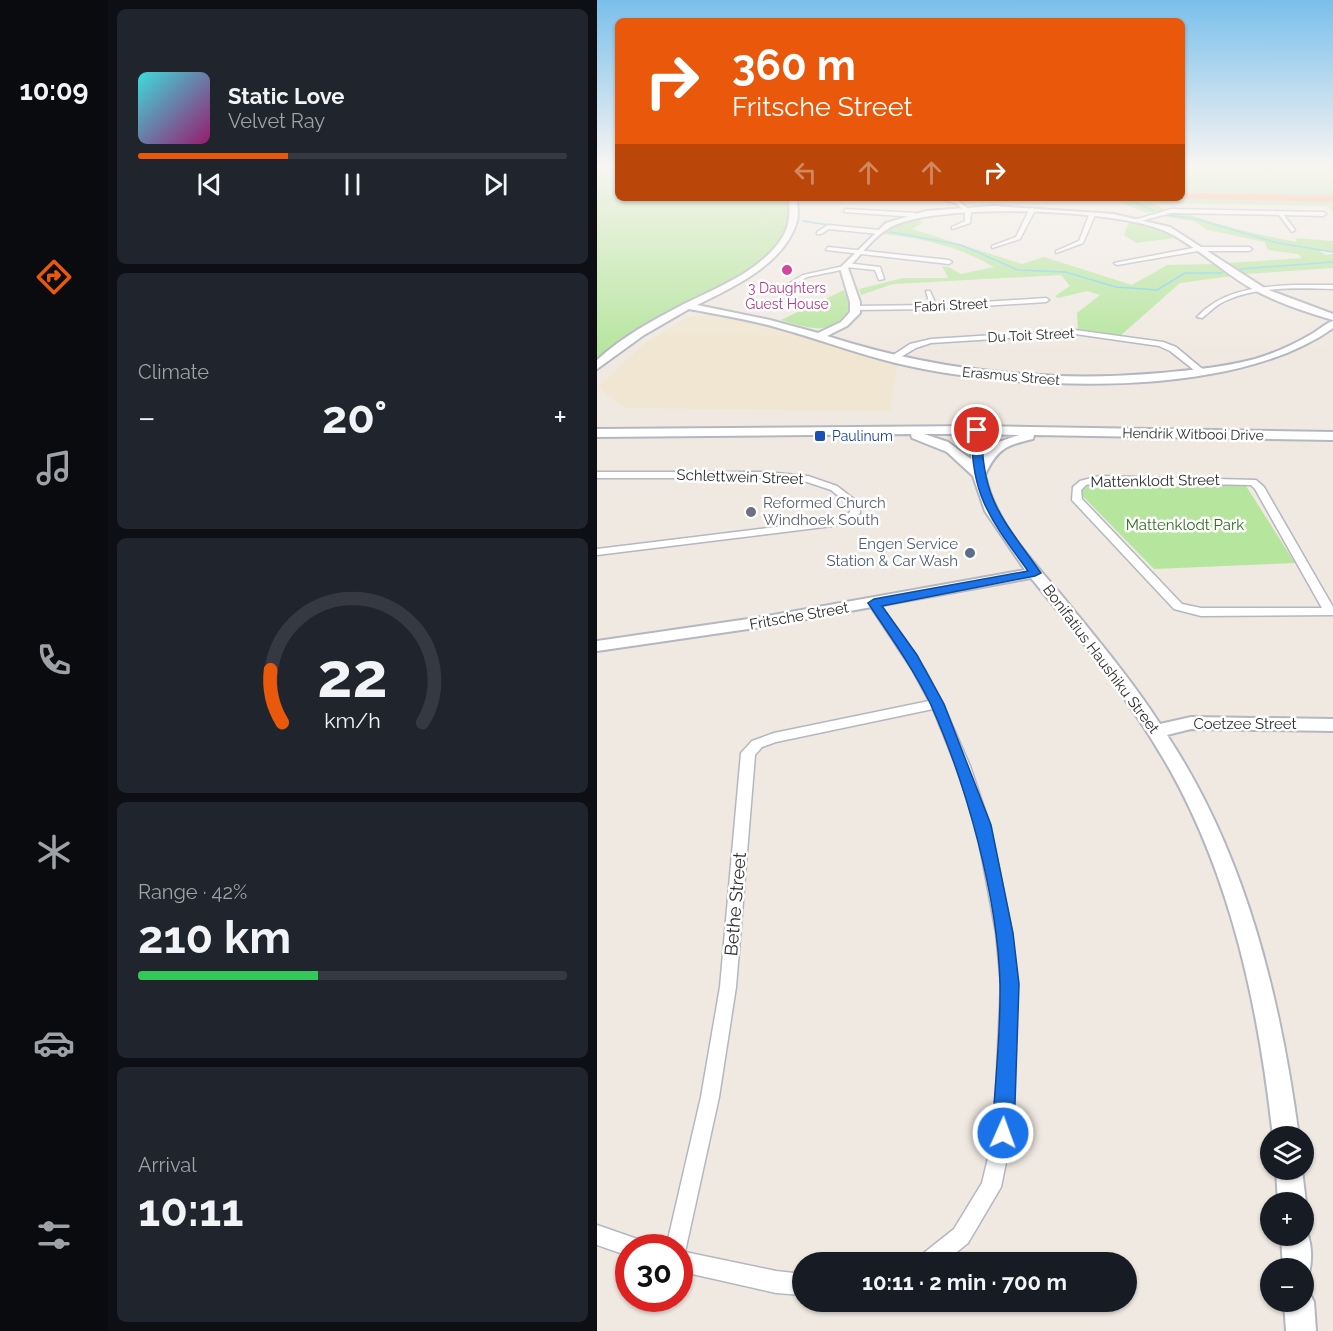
<!DOCTYPE html>
<meta charset="utf-8">
<style>
:root{--surface:#171b24;--page:#20242c;--text:#f1f3f6;--muted:#9ea1a6;--line:#363941;--accent:#ea580c}
body{margin:0;font-family:Raleway,sans-serif;background:var(--page);color:var(--text);height:100vh;display:flex;flex-direction:column;font-size:22px;white-space:nowrap}
*{box-sizing:border-box;margin:0}
p{font-size:20px;color:var(--muted)}
.icon{flex:none;width:33px;height:33px;fill:none;stroke:currentColor;stroke-width:2;stroke-linecap:round;stroke-linejoin:round}
.map{position:relative;flex:1;overflow:hidden}
.sheet{display:flex;flex-direction:column;gap:9px;padding:9px;background:#0d0f14;width:489px}
.sheet>*{flex:none}
.hud{position:absolute;left:18px;top:18px;width:570px;height:183px;border-radius:9px;box-shadow:0 2px 4px #0004;background:#ea580c;color:#fff;overflow:hidden}
.tools{position:absolute;left:663px;top:1126px;display:grid;gap:12px}
.tools a{display:grid;place-items:center;width:54px;height:54px;border-radius:50%;background:var(--surface);box-shadow:0 2px 4px #0004;font-size:30px}
.speed{position:absolute;left:18px;top:1234px;display:flex;gap:12px;font-size:30px;font-weight:700;text-align:center}
.speed>*{display:grid;place-content:center;width:78px;height:78px;border-radius:50%;background:var(--surface);box-shadow:0 2px 4px #0004;line-height:1}
.speed .limit{border:9px solid #d22;background:#fff;color:#111}
.pin{position:absolute;display:grid;place-items:center;width:51px;height:51px;color:#fff;margin:-26px;border:3px solid #fff;border-radius:50%;box-shadow:0 2px 6px #0007}
.me{position:absolute;width:66px;margin:-33px;rotate:2deg;stroke-linejoin:round;filter:drop-shadow(0 0 4px #0008)}
.turn{display:flex;align-items:center;gap:21px;height:126px;padding:0 18px;font-size:27px}
.turn .icon{width:78px;height:78px;stroke-width:2.5}
.turn b{display:block;font-size:42px;line-height:51px}
.lanes{display:flex;align-items:center;height:57px;padding:0 18px;background:#0003;justify-content:center;gap:30px;direction:ltr}
.lanes .off{opacity:.35}
.big{font-size:45px;font-weight:700;line-height:1.1}
.sheet .tile{flex:1;display:flex;flex-direction:column;justify-content:center;gap:9px;min-width:0;padding:0 21px;border-radius:9px;background:var(--page)}
.sheet .dial{align-items:center;gap:0}
.dial svg{height:156px;overflow:visible;fill:none;stroke:var(--line);stroke-width:7;stroke-linecap:round;text-anchor:middle}
.dial text{fill:var(--text);stroke:none}
.song{display:flex;align-items:center;gap:18px}
.cover{width:72px;height:72px;border-radius:9px;background:linear-gradient(135deg,hsl(180 70% 55%),hsl(320 70% 35%))}
.played{height:6px;border-radius:3px;background:linear-gradient(90deg,var(--accent) 35%,var(--line) 35%)}
.keys{display:flex;justify-content:space-around;direction:ltr}
.heat{display:flex;justify-content:space-between;align-items:center;font-size:33px;direction:ltr}
.charge{height:9px;border-radius:4px;background:linear-gradient(90deg,#34c759 42%,var(--line) 0)}
.trip{position:absolute;left:195px;top:1252px;width:345px;height:60px;border-radius:30px;background:var(--surface);box-shadow:0 2px 4px #0004;font-weight:700;line-height:60px;text-align:center}
main{display:flex;flex:1;min-height:0}
.tabs{display:flex;flex-direction:column;width:108px;justify-content:space-around;align-items:center;background:#090b0e;color:var(--muted)}
.tabs .icon{width:42px;height:42px}
.tabs .current{color:var(--accent)}
.tabs b{font-size:27px;color:var(--text)}
.map>svg:first-child{display:block}
</style>
<main>
<nav class="tabs">
<b>10:09</b>
<svg class="icon current" aria-label="directions" viewBox="0 0 24 24"><path d="M12 3l9 9-9 9-9-9zM9 14v-3h6M13 9l2 2-2 2"/></svg>
<svg class="icon" aria-label="music" viewBox="0 0 24 24"><path d="M9 18V5l10-2v13"/><circle cx="6" cy="18" r="3"/><circle cx="16" cy="16" r="3"/></svg>
<svg class="icon" aria-label="phone" viewBox="0 0 24 24"><path d="M5 4h4l2 5-3 2q2 4 5 5l2-3 5 2v4C11 20 4 13 5 4z"/></svg>
<svg class="icon" aria-label="climate" viewBox="0 0 24 24"><path d="M12 3v18M4 7l16 10M4 17L20 7"/></svg>
<svg class="icon" aria-label="car" viewBox="0 0 24 24"><path d="M5 17H2v-5l4-1 3-4h7l3 4 3 1v5h-3M9 17h6M6 11h13"/><circle cx="7" cy="17" r="2"/><circle cx="17" cy="17" r="2"/></svg>
<svg class="icon" aria-label="filters" viewBox="0 0 24 24"><path d="M4 7h16M4 17h16"/><circle cx="9" cy="7" r="2"/><circle cx="15" cy="17" r="2"/></svg>
</nav>
<section class="sheet">
<div class="tile">
<div class="song"><i class="cover"></i><div><b>Static Love</b><p>Velvet Ray</p></div></div>
<div class="played"></div>
<div class="keys"><svg class="icon" aria-label="previous" viewBox="0 0 24 24"><path d="M18 5L8 12l10 7zM5 5v14"/></svg><svg class="icon" aria-label="pause" viewBox="0 0 24 24"><path d="M8 5v14M16 5v14"/></svg><svg class="icon" aria-label="next" viewBox="0 0 24 24"><path d="M6 5l10 7-10 7zM19 5v14"/></svg></div>
</div>
<div class="tile"><p>Climate</p>
<div class="heat"><a>−</a><b class="big">20°</b><a>+</a></div>
</div>
<div class="tile dial"><svg viewBox="0 0 100 80">
<path d="M14 69A42 42 0 1 1 86 69"/>
<path d="M14 69A42 42 0 0 1 8 42" stroke="#ea580c"/>
<text x="50" y="56" font-size="32" font-weight="700">22</text>
<text x="50" y="72" font-size="11">km/h</text>
</svg></div>
<div class="tile"><p>Range · 42%</p><b class="big">210 km</b><div class="charge"></div></div>
<div class="tile"><p>Arrival</p><b class="big">10:11</b></div>
</section>
<div class="map">
<svg width="736" height="1331" viewBox="0 0 736 1331">
<rect width="100%" height="100%" fill="#efe9e1"/>
<path fill="#f0e6d1" d="M 109,314 L 188,330 L 300,364 L 293,411 L 27,408 L 1,387 L 48,343 L 90,317 Z"/>
<path fill="#b6e59e" d="M 0,166 L 21,166 L 21,198 L 196,198 L 190,237 L 155,271 L 70,317 L 0,366 Z
M 585,166 L 736,166 L 736,197 L 585,193 Z
M 466,198 L 736,201 L 736,212 L 730,206 L 555,203 L 569,210 L 550,213 L 520,201 Z
M 565,213 L 595,213 L 596,216 C 630,227 665,236 700,242 L 698,238 L 736,241 L 736,251 L 723,251 L 728,255 L 736,254 L 736,268 L 648,274 L 632,263 L 705,258 L 701,254 L 671,250 L 668,242 L 611,230 L 596,221 L 558,215 Z
M 318,217 L 326,223 L 315,229 L 425,264 L 447,257 L 535,285 L 570,265 L 618,264 L 635,276 L 583,283 L 523,336 L 481,329 L 480,313 L 503,295 L 490,291 L 461,298 L 458,296 L 473,286 L 464,275 L 296,284 L 264,295 L 262,289 L 306,278 L 351,278 L 345,266 L 352,267 L 364,274 L 397,267 C 363,247 325,238 286,234 L 292,228 Z
M 532,221 L 561,228 L 578,238 L 539,243 L 527,235 Z
M 247,290 L 253,307 C 237,338 211,328 184,320 Z
M 501,481 L 638,482 L 649,486 L 698,563 L 557,569 L 479,489 Z"/>
<g fill="none" stroke-linecap="round" stroke-linejoin="round">
<path stroke="#75cff0" stroke-width="1.5" d="M 533,200 L 557,211
M 569,215 L 595,218 L 681,243 L 736,252
M 206,221 L 246,227
M 293,232 L 364,245 L 421,270 L 468,272 L 519,287 L 560,290 L 588,273 L 625,273
M 643,269 L 736,262"/>
<defs>
<path id="street" d="M 339,198 L 362,201 L 374,211 L 373,223 L 355,229 L 355,227 L 368,221 L 368,211 L 358,203 Z
M 435,208 L 438,210 L 423,239 L 395,248 L 395,246 L 419,237 L 432,210 Z
M 249,209 L 318,213 L 321,215 L 318,217 L 247,212 Z
M 574,209 L 726,212 L 729,214 L 726,216 L 687,215 L 698,230 L 695,232 L 682,215 L 574,213 L 540,222 L 537,220 Z
M 495,213 L 498,215 L 486,243 L 459,253 L 459,251 L 482,241 L 492,215 Z
M 231,225 L 282,230 L 285,232 L 282,234 L 232,229 L 224,234 L 220,234 L 220,232 Z
M 231,247 L 352,260 L 355,262 L 352,264 L 229,250 Z
M 601,247 L 652,247 L 655,249 L 652,251 L 601,251 L 520,265 L 517,263 Z
M 249,263 L 283,267 L 287,279 L 282,280 L 278,270 L 249,267 L 249,269 L 210,277 L 183,293 L 178,292 L 206,275 L 247,266 Z
M 695,285 L 736,285 L 736,289 C 701,288 660,286 628,301 C 619,305 613,312 605,318 L 600,317 C 625,290 660,287 695,285 Z
M 329,291 L 333,291 L 339,305 L 449,298 L 452,300 L 449,302 L 337,309 L 259,310 L 256,308 L 259,306 L 333,305 Z
M 478,330 L 566,342 L 579,347 L 609,372 L 602,374 L 573,351 L 562,346 L 478,334 L 334,343 L 319,348 L 297,361 L 290,359 L 313,344 L 334,339 Z
M 0,472 L 168,472 L 211,476 L 240,486 L 262,503 L 263,513 L 253,521 L 235,526 L 0,555 L 0,549 L 235,520 L 247,517 L 253,512 L 254,506 L 234,490 L 210,482 L 168,478 L 0,478 Z
M 502,476 L 659,480 L 667,487 L 736,607 L 736,615 L 604,616 L 577,609 L 475,500 L 476,487 L 483,481 ZM 502,482 L 654,485 L 658,489 L 725,608 L 604,608 L 585,604 L 485,499 L 484,490 L 489,485 Z
M 277,600 L 281,601 L 328,670 L 346,704 L 373,766 L 393,825 L 415,933 L 420,984 L 415,1133 L 404,1187 L 371,1243 L 346,1263 L 320,1263 L 323,1256 L 357,1229 L 385,1183 L 397,1133 L 404,984 L 399,933 L 379,825 L 359,766 L 336,709 L 179,742 L 165,747 L 158,755 L 139,987 L 122,1097 L 88,1252 L 179,1271 L 206,1274 L 206,1295 L 179,1293 L 82,1271 L 82,1248 L 69,1248 L 104,1097 L 123,987 L 144,753 L 155,741 L 177,733 L 332,701 L 316,671 L 271,603 Z
M 0,1225 L 46,1241 L 49,1248 L 32,1248 L 32,1256 L 0,1245 Z"/>
<path id="secondary" d="M 192,198 L 200,198 C 200,205 202,214 200,221 C 188,264 136,287 100,305 L 173,320 L 221,333 L 244,322 L 253,312 L 253,302 L 243,268 L 289,223 L 329,211 L 396,206 L 516,214 L 573,227 L 669,289 L 736,314 L 736,320 C 712,313 685,304 663,293 C 630,277 602,247 568,231 C 520,209 339,202 294,227 C 277,236 264,255 251,268 L 263,302 L 263,313 L 250,326 L 230,336 C 339,371 450,383 564,373 C 595,370 628,367 658,359 C 678,353 696,345 713,335 C 721,331 727,324 736,321 L 736,328 C 637,400 418,391 303,364 C 263,355 225,340 185,329 C 155,320 123,315 92,309 L 47,335 L 0,369 L 0,360 C 25,337 56,320 85,305 C 119,288 163,272 185,238 C 193,225 193,213 192,198 Z
M 380,426 L 736,432 L 736,440 L 437,435 L 436,439 C 409,445 400,449 388,475 C 398,523 435,560 466,597 C 499,638 534,679 563,724 L 594,717 L 736,719 L 736,731 L 594,729 L 570,735 C 649,855 683,996 702,1137 L 676,1137 C 662,1011 636,883 573,770 C 534,701 484,639 434,578 L 165,627 L 0,651 L 0,641 L 165,617 L 428,570 L 388,511 L 376,476 L 350,452 L 315,438 L 314,434 L 0,437 L 0,429 ZM 327,434 L 374,434 L 374,459 L 351,442 ZM 386,434 L 422,435 L 396,444 L 386,454 Z
M 679,1170 L 705,1170 L 709,1203 L 706,1208 L 706,1203 L 681,1203 Z
M 706,1226 C 716,1239 716,1264 710,1279 L 706,1281 L 706,1269 L 686,1269 L 684,1236 L 706,1236 Z
M 706,1289 L 712,1292 L 717,1302 L 719,1331 L 689,1331 L 687,1302 L 706,1302 Z"/>
<path id="highway" d="M 585,193 L 736,196 L 736,202 L 582,198 L 585,198 Z"/>
</defs>
<use href="#street" stroke="#b4b7c1" stroke-width="3"/>
<use href="#secondary" stroke="#b4b7c1" stroke-width="4"/>
<use href="#highway" stroke="#c9c9c9" stroke-width="4"/>
<use href="#street" fill="#fff" fill-rule="evenodd"/>
<use href="#secondary" fill="#fff" fill-rule="evenodd"/>
<use href="#highway" fill="#ffa35c" fill-rule="evenodd"/>
</g>
<linearGradient id="sky" x2="0" y2="1"><stop stop-color="#7abfeb"/><stop offset="0.47" stop-color="#f8f5f2"/><stop offset="1" stop-color="#f8f5f2" stop-opacity="0"/></linearGradient>
<rect width="736" height="353" fill="url(#sky)"/>
<path fill="#1a73e8" stroke="#114b97" stroke-width="1.5" d="M 380,427 L 385,430 C 384,500 406,519 444,573 L 438,576 L 285,606 L 320,655 L 347,704 L 394,825 L 416,933 L 422,984 L 417,1133 L 414,1141 L 406,1144 L 399,1141 L 395,1133 C 398,1084 404,1033 403,984 C 401,898 369,782 333,703 C 316,668 293,636 271,603 L 277,599 L 431,571 C 394,520 373,495 375,430 Z"/>
<circle fill="#d1479c" stroke="#fff" stroke-width="2" cx="190" cy="270" r="6"/>
<rect fill="#1a4fb4" stroke="#fff" stroke-width="2" x="217" y="430" width="12" height="12" rx="3"/>
<circle fill="#6b7280" stroke="#fff" stroke-width="2" cx="154" cy="512" r="6"/>
<circle fill="#5c6f8a" stroke="#fff" stroke-width="2" cx="373" cy="553" r="6"/>
<g text-anchor="middle" dominant-baseline="central" stroke-width="5" stroke-linejoin="round" paint-order="stroke">
<g font-size="14" fill="#b23c85" stroke="#fff">
<text x="190" y="288">3 Daughters<tspan x="190" dy="16">Guest House</tspan></text>
</g>
<g font-size="14" fill="#2e2e2e" stroke="#fff">
<text transform="translate(354 305) rotate(-3)">Fabri Street</text>
<text transform="translate(434 335) rotate(-3)">Du Toit Street</text>
<text transform="translate(414 376) rotate(5)">Erasmus Street</text>
<text transform="translate(596 434) rotate(1)">Hendrik Witbooi Drive</text>
</g>
<g font-size="14" fill="#164399" stroke="#fff" text-anchor="start">
<text x="235" y="436">Paulinum</text>
</g>
<g font-size="15" fill="#2e2e2e" stroke="#fff">
<text transform="translate(143 477) rotate(2)">Schlettwein Street</text>
<text transform="translate(558 481) rotate(-1)">Mattenklodt Street</text>
<text transform="translate(202 616) rotate(-10)">Fritsche Street</text>
<text transform="translate(504 659) rotate(53)">Bonifatius Haushiku Street</text>
<text x="648" y="724">Coetzee Street</text>
</g>
<g font-size="15" fill="#5b616d" stroke="#fff" text-anchor="start">
<text x="166" y="503">Reformed Church<tspan x="166" dy="17">Windhoek South</tspan></text>
</g>
<g font-size="15" fill="#2c6e1b" stroke="#fff">
<text x="588" y="525">Mattenklodt Park</text>
</g>
<g font-size="15" fill="#4e5e75" stroke="#fff" text-anchor="end">
<text x="361" y="544">Engen Service<tspan x="361" dy="17">Station &amp; Car Wash</tspan></text>
</g>
<g font-size="18" fill="#2e2e2e" stroke="#fff">
<text transform="translate(138 904) rotate(-85)">Bethe Street</text>
</g>
</g>
</svg>
<div class="tools">
<a><svg class="icon" aria-label="layers" viewBox="0 0 24 24"><path d="M12 4l9 5-9 5-9-5zM3 14l9 5 9-5"/></svg></a>
<a>+</a>
<a>−</a>
</div>
<div class="speed"><div class="limit">30</div></div>
<div class="pin" style="left:380px;top:430px;background:#d93025"><svg class="icon" aria-label="arrive" viewBox="0 0 24 24"><path d="M6 21V4h12l-3 4 3 4H6"/></svg></div>
<svg class="me" style="left:406px;top:1133px" viewBox="-20 -20 40 40"><circle r="17" fill="#1a73e8" stroke="#fff" stroke-width="3"/><path d="M0-11L8 9 0 5-8 9z" fill="#fff"/></svg>
<div class="trip">10:11 · 2 min · 700 m</div>
<div class="hud">
<div class="turn"><svg class="icon" aria-label="right" viewBox="0 0 24 24"><path d="M7 20v-9h11M14 6l5 5-5 5"/></svg><div><b>360 m</b>Fritsche Street</div></div>
<div class="lanes"><svg class="icon off" aria-label="left" viewBox="0 0 24 24"><path d="M17 20v-9H6M10 6l-5 5 5 5"/></svg><svg class="icon off" aria-label="ahead" viewBox="0 0 24 24"><path d="M12 20V5M6 11l6-6 6 6"/></svg><svg class="icon off" aria-label="ahead" viewBox="0 0 24 24"><path d="M12 20V5M6 11l6-6 6 6"/></svg><svg class="icon" aria-label="right" viewBox="0 0 24 24"><path d="M7 20v-9h11M14 6l5 5-5 5"/></svg></div>
</div>
</div>
</main>
